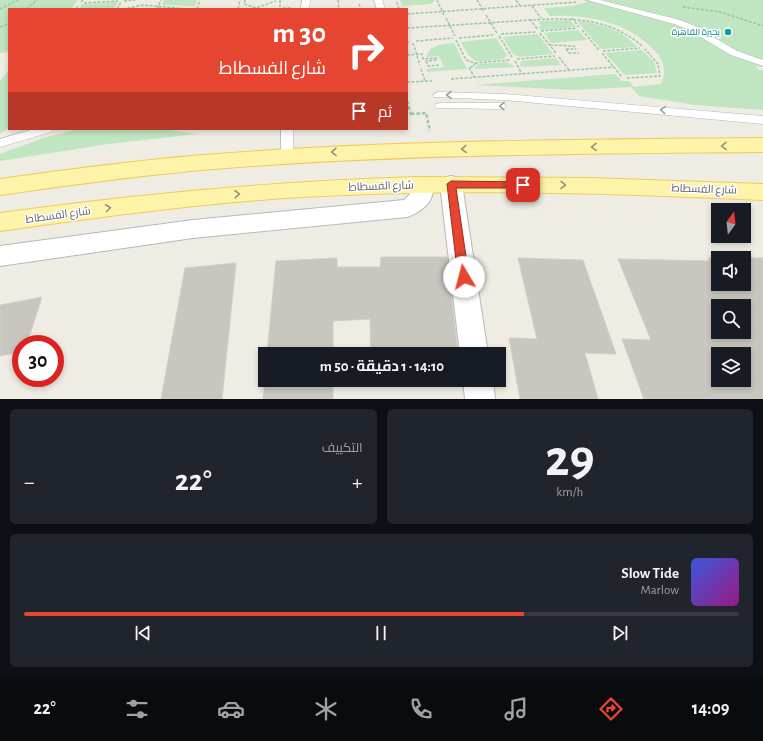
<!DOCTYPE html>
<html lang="ar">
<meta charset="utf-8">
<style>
:root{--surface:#171b24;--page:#20242c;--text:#f1f3f6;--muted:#9ea1a6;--line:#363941;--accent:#e64631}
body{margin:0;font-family:"Alegreya Sans",Cairo,sans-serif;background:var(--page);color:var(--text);direction:rtl;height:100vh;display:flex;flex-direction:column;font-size:15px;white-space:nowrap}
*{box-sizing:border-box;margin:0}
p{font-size:13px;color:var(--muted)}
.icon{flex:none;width:22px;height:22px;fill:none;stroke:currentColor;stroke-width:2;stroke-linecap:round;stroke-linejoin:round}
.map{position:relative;height:399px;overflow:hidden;direction:ltr}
.details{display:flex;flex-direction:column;gap:10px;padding:10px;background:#0d0f14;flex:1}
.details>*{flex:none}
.hud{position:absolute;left:8px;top:8px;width:400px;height:122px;border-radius:0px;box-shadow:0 2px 6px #0003;direction:rtl;background:#e64631;color:#fff;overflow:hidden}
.needle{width:26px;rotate:15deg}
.controls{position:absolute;left:711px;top:203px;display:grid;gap:8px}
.controls a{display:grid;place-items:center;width:40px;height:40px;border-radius:0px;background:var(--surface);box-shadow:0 2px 6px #0003;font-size:20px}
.speed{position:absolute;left:12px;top:335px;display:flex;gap:8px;font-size:20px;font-weight:700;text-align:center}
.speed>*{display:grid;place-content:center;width:52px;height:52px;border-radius:50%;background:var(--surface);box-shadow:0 2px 6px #0003;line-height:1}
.speed .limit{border:6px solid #d22;background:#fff;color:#111}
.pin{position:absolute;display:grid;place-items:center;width:34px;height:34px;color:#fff;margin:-17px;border-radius:8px;box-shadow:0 2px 6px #0006}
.me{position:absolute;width:44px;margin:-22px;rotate:352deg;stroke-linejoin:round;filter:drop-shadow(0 0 3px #0008)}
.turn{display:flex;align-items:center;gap:14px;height:84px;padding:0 16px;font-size:18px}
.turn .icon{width:52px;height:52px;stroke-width:2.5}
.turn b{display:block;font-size:28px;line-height:34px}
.then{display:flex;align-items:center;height:38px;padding:0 16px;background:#0003;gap:8px;font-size:15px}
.big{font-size:30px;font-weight:700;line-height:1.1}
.details .card{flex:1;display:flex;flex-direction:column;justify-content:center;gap:6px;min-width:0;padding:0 14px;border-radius:6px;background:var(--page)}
.details .dial{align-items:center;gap:0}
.dial b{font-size:52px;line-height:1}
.song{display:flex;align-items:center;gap:12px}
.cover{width:48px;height:48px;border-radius:6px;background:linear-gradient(135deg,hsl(230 70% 55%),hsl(310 70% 35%))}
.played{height:4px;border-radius:2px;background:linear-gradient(90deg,var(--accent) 70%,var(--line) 70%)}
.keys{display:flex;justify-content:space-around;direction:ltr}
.heat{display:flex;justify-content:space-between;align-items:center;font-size:22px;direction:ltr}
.details .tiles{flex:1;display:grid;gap:10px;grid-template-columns:1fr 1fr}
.card:last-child{grid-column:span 2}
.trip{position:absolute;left:258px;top:347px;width:248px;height:40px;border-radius:0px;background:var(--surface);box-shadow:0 2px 6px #0003;font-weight:700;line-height:40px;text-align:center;direction:rtl}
.menu{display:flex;height:64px;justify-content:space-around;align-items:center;background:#090b0e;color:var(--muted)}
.menu .icon{width:28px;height:28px}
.menu .selected{color:var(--accent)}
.menu b{font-size:18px;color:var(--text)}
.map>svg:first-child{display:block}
</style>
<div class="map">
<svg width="763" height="399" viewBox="0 0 763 399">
<rect width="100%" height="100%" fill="#eeece3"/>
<path fill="#c0e5c1" d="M 0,0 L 78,0 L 71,9 L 9,9 L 9,52 L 0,53 Z
M 164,0 L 197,0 L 195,6 L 162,5 Z
M 400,0 L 434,0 L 435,1 L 431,4 L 402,6 Z
M 584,0 L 763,0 L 763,67 L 755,66 L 759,70 L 763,70 L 763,110 L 695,105 L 639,96 L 631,87 L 574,90 L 475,85 L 615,74 L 622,81 L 629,81 L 634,87 L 661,84 C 667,72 664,61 655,51 C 629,22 587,14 550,16 L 544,8 L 572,6 L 587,2 Z
M 118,2 L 114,9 L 79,9 L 82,4 Z
M 570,20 L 576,27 L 541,30 L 539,27 L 541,25 L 539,21 Z
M 577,21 C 601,24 621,29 637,47 L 601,49 Z
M 578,30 L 587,40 L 551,43 L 544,33 Z
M 538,34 L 553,54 L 520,57 L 513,54 L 503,37 Z
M 496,38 L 507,55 L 503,59 C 477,61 474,68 461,42 Z
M 454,43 L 467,69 L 427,72 L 426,69 L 444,67 L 439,56 L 426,57 L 430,49 L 439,45 Z
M 642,50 L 654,62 L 657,73 L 625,75 L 605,53 Z
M 556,58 L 561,65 L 521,67 L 520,64 L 522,61 Z
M 507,62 L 515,67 L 474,69 L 478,64 Z
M 9,70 L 9,128 L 0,134 L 0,81 Z
M 78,129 L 162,129 L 197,134 L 108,144 L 0,161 L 0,154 L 43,138 Z"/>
<path fill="#c9c6c0" stroke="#d2cec2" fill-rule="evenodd" d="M 381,257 L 447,257 L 458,354 L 371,354 L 370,319 L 333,321 L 333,354 L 267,354 L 276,261 L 337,258 L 337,267 L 380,267 Z
M 518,258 L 583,260 L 616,354 L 585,353 L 598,399 L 520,399 L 509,338 L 537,339 Z
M 708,258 L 743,258 L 718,258 L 718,284 L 744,284 L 744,258 L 763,258 L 763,399 L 644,399 L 622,339 L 651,340 L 618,259 L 710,261 ZM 718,306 L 744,306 L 744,332 L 718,332 ZM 718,354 L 744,354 L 744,380 L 718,380 Z
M 236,263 L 222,399 L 161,399 L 185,268 Z
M 42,297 L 27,344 L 21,344 L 21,352 L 0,356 L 0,305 Z
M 265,376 L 265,380 L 333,380 L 333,399 L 263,399 Z
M 372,380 L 462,380 L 462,383 L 372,382 Z"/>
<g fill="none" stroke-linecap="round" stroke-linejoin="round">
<defs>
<path id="service" d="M 302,0 L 310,0 L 309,9 L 301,9 Z
M 374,0 L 382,0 L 385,9 L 377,9 Z
M 587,0 L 600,0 L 680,20 L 695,26 L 737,51 L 763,60 L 763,66 L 731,55 L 689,30 L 674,24 Z
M 438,92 L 504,94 L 763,116 L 763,124 L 504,100 L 434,97 L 433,95 Z
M 440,103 L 502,103 L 507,106 L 502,109 L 436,108 L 435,106 L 436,104 Z
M 34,129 L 53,129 L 51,132 L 0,147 L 0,139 Z
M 281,129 L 293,129 L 293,155 L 291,158 L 283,158 L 281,155 Z"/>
<path id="minor" d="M 451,176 L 459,178 L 462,184 L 488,354 L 460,354 L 440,184 L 443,178 Z
M 422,177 L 430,179 C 440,197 423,212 407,217 L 193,238 L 0,266 L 0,246 L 193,220 L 404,200 L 410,194 L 411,185 L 414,179 Z
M 463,380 L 493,380 L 495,399 L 465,399 Z"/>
<path id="primary" d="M 763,138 L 763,152 C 572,154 381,154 191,171 C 127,177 63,186 0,195 L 0,179 C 63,170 127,162 191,156 C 381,140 572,140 763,138 Z
M 417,177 L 590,178 L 763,184 L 763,200 C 609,193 455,188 302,197 C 201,203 100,217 0,231 L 0,213 C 139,194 277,181 417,177 Z"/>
</defs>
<use href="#service" stroke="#b6b9bd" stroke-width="1"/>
<use href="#minor" stroke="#b6b9bd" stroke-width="2"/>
<use href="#primary" stroke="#efcb5b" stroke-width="2"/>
<path stroke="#99c6a8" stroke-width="1.5" stroke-dasharray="3 1.5" stroke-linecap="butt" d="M 245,0 L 244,4 L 256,8 L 276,1
M 280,0 L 280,7
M 338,0 L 339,9
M 437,0 L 444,15
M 477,0 L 484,12
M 516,0 L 521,7
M 124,1 L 135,0
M 81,2 L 83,0
M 397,2 L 399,9
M 84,3 L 118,1
M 359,4 L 361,9
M 532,6 L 541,18
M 683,7 L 720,12 L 763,26
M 283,8 L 291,8
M 0,9 L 18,0
M 26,9 L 37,0
M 76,9 L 79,5
M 117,9 L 121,2
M 123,9 L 143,5 L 188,9
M 157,9 L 161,0
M 197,9 L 200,0
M 238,9 L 240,0
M 274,9 L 277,9
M 407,14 L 578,2
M 486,15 L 497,33
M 446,18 L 455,36
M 572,18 L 579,27
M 530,19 L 538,30
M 0,27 L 9,24
M 407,28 C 439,26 470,24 502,22 C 551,19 602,11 642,46
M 582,30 L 599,50
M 541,31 L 577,28
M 540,33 L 556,53
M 501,34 L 536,32
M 499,36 L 512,57
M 459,38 L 494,35
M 456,40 L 466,60 L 475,63 L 474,66 L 469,67 L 474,77
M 416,41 L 453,38
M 407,42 L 409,42
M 413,43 L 420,65
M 550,45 L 574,46 L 576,49
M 566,49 L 569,53 L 579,53
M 566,49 L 576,49
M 603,51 L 640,48
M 602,53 L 622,77
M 407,55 L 422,54 L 423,59 L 436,58 L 437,60 L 426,61
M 559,57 L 569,70
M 517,59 L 555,56
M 426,61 L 428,66 L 439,65
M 515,61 L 522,74
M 475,63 L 510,60
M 421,69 L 425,81
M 627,78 L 660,76 L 658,64 L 645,49
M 451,79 L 614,67
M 407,82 L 432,81"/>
<path stroke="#99c6a8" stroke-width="2.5" stroke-dasharray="3.5 2" stroke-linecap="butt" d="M 407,101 L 411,114 L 407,114
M 411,114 L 426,113 L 430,131"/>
<use href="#service" fill="#fff" fill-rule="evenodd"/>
<use href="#minor" fill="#fff" fill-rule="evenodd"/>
<use href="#primary" fill="#fdf3a9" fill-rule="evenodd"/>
</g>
<defs><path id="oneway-chevron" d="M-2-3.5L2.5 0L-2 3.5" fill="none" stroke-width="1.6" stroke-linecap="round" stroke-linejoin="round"/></defs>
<g stroke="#9d9fa2">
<use href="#oneway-chevron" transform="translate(449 95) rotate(179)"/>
<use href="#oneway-chevron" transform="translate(502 106) rotate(-176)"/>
<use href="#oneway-chevron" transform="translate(663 110) rotate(-175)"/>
</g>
<g stroke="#94937c">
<use href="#oneway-chevron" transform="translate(724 146) rotate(179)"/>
<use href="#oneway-chevron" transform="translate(594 147) rotate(179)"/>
<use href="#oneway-chevron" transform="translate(464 149) rotate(179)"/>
<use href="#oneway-chevron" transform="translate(334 152) rotate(178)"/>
<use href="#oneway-chevron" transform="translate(563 185) rotate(1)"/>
<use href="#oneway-chevron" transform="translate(237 194) rotate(-4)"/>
<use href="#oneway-chevron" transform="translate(108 208) rotate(-7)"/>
</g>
<path fill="#e64631" stroke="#962e20" d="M 451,181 L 523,182 L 528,185 L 523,188 L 456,188 L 469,277 L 467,280 L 464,282 L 460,280 L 458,277 L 447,184 Z"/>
<circle fill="#0f9aa8" stroke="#fff" stroke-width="1.5" cx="728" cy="32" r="4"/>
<g text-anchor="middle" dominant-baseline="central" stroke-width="3" stroke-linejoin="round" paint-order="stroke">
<g font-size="9" fill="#0d838f" stroke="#fff" text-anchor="end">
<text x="720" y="32">بحيرة القاهرة</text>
</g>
<g font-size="11" fill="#5b5f64" stroke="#fff">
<text transform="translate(381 186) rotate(-2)">شارع الفسطاط</text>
<text transform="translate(704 189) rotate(2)">شارع الفسطاط</text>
<text transform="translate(58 215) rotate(-8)">شارع الفسطاط</text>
</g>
</g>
</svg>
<div class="controls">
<a><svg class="needle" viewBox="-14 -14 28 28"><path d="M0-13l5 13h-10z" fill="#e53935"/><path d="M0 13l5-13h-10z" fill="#9ea1a6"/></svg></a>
<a><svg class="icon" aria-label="sound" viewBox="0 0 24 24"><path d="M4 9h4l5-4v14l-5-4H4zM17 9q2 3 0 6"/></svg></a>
<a><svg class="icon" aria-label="search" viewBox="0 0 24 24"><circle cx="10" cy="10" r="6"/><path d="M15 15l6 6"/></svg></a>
<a><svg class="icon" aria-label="layers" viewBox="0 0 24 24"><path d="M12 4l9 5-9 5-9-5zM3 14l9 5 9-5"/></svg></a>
</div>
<div class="speed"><div class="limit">30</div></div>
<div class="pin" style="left:523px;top:185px;background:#d93025"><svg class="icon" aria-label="arrive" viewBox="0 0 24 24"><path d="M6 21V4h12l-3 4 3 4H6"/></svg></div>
<svg class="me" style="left:464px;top:277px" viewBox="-20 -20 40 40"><circle r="19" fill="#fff"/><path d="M0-13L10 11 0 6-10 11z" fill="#e64631"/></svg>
<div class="trip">14:10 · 1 دقيقة · 50 m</div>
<div class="hud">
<div class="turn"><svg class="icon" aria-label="right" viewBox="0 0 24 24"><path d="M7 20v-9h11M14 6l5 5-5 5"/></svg><div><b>30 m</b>شارع الفسطاط</div></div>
<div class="then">ثم<svg class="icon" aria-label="arrive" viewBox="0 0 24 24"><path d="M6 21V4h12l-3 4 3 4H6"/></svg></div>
</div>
</div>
<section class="details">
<div class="tiles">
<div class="card dial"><b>29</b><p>km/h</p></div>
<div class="card"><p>التكييف</p>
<div class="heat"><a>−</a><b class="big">22°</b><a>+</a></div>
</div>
<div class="card">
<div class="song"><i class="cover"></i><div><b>Slow Tide</b><p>Marlow</p></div></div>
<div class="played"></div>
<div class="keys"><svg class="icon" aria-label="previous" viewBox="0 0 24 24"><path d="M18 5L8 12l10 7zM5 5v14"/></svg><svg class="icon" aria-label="pause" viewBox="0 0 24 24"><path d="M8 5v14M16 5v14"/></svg><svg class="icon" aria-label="next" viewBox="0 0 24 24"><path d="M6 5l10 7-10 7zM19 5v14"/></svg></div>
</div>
</div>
</section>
<nav class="menu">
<b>14:09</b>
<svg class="icon selected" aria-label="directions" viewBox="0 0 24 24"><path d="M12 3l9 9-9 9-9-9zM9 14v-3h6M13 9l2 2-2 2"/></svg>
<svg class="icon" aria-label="music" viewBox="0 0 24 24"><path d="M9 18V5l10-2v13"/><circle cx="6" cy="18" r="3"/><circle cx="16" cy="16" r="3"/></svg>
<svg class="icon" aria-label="phone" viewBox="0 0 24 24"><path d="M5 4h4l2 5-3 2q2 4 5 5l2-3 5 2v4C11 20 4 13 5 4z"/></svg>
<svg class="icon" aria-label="climate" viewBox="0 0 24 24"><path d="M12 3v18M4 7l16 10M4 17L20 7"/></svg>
<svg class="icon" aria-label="car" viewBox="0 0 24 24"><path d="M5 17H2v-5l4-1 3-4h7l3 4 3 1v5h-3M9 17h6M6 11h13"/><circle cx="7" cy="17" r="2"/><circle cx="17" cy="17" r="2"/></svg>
<svg class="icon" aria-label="filters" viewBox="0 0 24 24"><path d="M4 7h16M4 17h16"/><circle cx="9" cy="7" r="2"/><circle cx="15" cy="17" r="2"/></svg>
<b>22°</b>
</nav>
